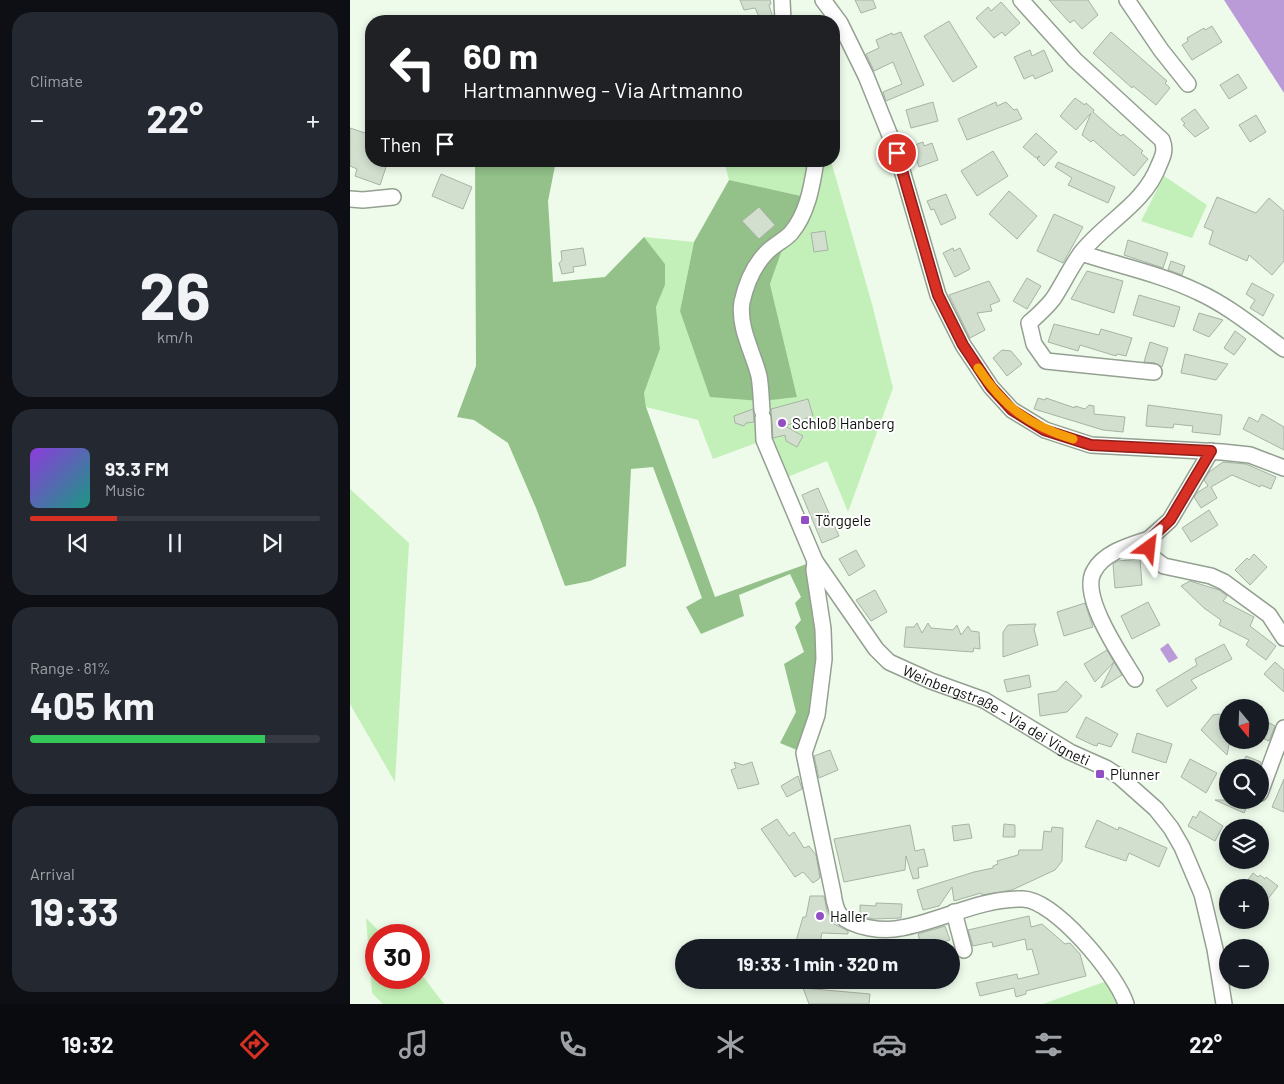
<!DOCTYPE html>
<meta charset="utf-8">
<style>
:root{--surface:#171b24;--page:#242831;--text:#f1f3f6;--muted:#9ea1a6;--line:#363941;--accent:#d93025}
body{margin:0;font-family:Barlow,sans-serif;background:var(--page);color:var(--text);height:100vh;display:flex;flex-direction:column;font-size:19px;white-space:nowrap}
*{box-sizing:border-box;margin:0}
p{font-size:16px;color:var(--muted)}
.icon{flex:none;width:28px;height:28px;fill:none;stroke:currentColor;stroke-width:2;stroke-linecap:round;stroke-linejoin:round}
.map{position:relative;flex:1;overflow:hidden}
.drawer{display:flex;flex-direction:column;gap:12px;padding:12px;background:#0d0f14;width:350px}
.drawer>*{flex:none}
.guide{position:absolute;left:15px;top:15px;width:475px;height:152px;border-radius:20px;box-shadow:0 2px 8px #0003;background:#202124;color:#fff;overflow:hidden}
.needle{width:32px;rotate:161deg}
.tools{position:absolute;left:869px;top:699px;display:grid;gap:10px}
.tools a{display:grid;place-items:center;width:50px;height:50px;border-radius:50%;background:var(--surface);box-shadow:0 2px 8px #0003;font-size:25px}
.speed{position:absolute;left:15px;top:924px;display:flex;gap:10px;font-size:25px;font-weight:700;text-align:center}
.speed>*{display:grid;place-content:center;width:65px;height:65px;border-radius:50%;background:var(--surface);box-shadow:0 2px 8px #0003;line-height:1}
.speed .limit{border:8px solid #d22;background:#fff;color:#111}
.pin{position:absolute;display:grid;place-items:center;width:42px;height:42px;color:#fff;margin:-21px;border:2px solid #fff;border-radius:50%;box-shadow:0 1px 5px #0007}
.me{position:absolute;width:55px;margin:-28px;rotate:30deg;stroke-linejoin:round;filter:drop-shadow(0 0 4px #0008)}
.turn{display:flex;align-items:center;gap:18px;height:105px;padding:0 15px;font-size:22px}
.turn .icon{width:65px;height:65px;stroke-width:2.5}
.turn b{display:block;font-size:35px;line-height:42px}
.then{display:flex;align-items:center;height:48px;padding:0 15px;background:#0003;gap:10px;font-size:19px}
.big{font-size:38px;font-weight:700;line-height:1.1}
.drawer .widget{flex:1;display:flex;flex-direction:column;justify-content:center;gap:8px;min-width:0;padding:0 18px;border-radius:20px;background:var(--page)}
.drawer .dial{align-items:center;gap:0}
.dial b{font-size:65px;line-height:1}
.song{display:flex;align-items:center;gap:15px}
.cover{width:60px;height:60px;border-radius:8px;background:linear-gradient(135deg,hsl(270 70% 55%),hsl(170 70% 35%))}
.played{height:5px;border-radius:2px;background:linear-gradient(90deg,var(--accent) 30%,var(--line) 30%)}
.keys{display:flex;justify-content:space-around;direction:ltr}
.heat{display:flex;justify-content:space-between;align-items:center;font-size:28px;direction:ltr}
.charge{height:8px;border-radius:4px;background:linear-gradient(90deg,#34c759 81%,var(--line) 0)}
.trip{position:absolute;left:325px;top:939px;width:285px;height:50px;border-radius:25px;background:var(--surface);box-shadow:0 2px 8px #0003;font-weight:700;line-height:50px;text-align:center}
.dock{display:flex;height:80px;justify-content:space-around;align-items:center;background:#090b0e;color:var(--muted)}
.dock .icon{width:35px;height:35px}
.dock .active{color:var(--accent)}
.dock b{font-size:22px;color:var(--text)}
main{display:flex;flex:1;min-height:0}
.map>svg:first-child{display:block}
</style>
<main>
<section class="drawer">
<div class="widget"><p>Climate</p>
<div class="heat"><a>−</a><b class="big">22°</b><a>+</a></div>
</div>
<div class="widget dial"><b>26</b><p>km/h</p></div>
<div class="widget">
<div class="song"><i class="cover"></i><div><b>93.3 FM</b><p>Music</p></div></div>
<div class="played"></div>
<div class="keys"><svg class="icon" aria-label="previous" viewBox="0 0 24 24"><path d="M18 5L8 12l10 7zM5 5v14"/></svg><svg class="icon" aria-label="pause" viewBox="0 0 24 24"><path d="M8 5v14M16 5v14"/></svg><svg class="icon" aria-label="next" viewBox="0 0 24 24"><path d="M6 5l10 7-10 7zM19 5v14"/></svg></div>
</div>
<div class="widget"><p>Range · 81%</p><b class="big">405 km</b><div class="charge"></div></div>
<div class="widget"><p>Arrival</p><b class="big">19:33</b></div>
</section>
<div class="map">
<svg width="934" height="1004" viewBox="0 0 934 1004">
<rect width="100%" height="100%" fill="#eefbeb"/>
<path fill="#c3efb8" d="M 374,161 L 481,161 L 522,304 L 543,388 L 498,512 L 477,461 L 430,480 L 414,440 L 363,459 L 348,420 L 296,407 L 294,393 L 310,349 L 306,307 L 315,285 L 315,264 L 294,237 L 344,242 L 330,311 L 447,397 L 420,284 L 451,196 L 379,180 Z
M 814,176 L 857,205 L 842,238 L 791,221 Z
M 0,489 L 59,543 L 45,782 L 0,704 Z
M 16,918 L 33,935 L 26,935 L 26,978 L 69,978 L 69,971 L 94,1004 L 33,1004 L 22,993 Z
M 765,978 L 777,1004 L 693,1004 Z"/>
<path fill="#93c189" d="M 125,161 L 206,161 L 198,201 L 203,282 L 255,277 L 294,237 L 315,264 L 315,285 L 306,307 L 310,349 L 294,393 L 296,407 L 365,597 L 465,561 L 473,629 L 454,753 L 430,743 L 446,712 L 434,664 L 454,652 L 445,627 L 451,620 L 445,603 L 451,597 L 440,574 L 389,595 L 394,616 L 351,634 L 336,607 L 352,598 L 303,467 L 281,469 L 276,566 L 240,581 L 215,586 L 186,508 L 158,443 L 124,420 L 107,417 L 126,366 Z
M 379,180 L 451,196 L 420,284 L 447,397 L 411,401 L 360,397 L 330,311 L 344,242 Z"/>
<path fill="#bb9bd7" d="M 874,0 L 934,0 L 934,93 Z
M 818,643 L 828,658 L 819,663 L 810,649 Z"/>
<path fill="#d2dfcf" stroke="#a7b3a4" d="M 390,0 L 420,0 L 421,4 L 419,5 L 424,21 L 411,21 L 405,8 L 394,10 Z
M 505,0 L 523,0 L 526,8 L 511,13 Z
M 699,0 L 738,0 L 748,15 L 732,29 L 724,20 L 720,23 Z
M 651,2 L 670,23 L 655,36 L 652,32 L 644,38 L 626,18 L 638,7 L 641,11 Z
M 599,21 L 627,67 L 603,82 L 574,36 Z
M 862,26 L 872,42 L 842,60 L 832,45 L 838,41 L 837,38 L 854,28 L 855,30 Z
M 551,32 L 574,85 L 536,101 L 533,92 L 552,84 L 543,62 L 524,71 L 516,54 L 529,48 L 526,40 L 542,33 L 543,35 Z
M 761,32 L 817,81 L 815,83 L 820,88 L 806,105 L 783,86 L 782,88 L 743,53 Z
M 680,50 L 682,56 L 694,50 L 703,71 L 685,79 L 683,75 L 674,79 L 664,57 Z
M 888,74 L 897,88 L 879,99 L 870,85 Z
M 725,98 L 735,105 L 736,103 L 744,110 L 743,112 L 760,127 L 771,136 L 773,134 L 793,151 L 791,153 L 798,159 L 784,176 L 743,140 L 741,142 L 732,135 L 741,113 L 726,130 L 710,116 Z
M 583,102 L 588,121 L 561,128 L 556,110 Z
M 646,102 L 647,106 L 656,102 L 664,110 L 667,109 L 672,119 L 617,140 L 608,119 Z
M 845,109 L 859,128 L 845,137 L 833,125 L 835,124 L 831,119 Z
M 906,115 L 916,132 L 900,142 L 889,125 Z
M 0,128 L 21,135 L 21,161 L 38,161 L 30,185 L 5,176 L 7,169 L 0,166 Z
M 686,133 L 707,152 L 694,166 L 687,159 L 690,156 L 686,158 L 673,147 Z
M 573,142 L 574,146 L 582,143 L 588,160 L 569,167 L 562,146 Z
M 643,151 L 658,176 L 627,196 L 611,171 Z
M 708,162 L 765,187 L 758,203 L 718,185 L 722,178 L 705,167 Z
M 91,174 L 122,187 L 113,209 L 82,196 Z
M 659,191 L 687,216 L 667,239 L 639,214 Z
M 596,194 L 606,218 L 591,225 L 584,209 L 581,210 L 577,201 Z
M 867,197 L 906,213 L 919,198 L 934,211 L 934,261 L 922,275 L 899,255 L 897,261 L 859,244 L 863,231 L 854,227 Z
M 409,207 L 425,225 L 409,239 L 392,221 Z
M 704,214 L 733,227 L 713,263 L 687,251 Z
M 475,231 L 478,250 L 464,252 L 461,233 Z
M 778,240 L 818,253 L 813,268 L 774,255 Z
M 233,248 L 236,265 L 223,267 L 224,272 L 212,274 L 209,263 L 212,260 L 211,251 Z
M 603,248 L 604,251 L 610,248 L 620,269 L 605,277 L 593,253 Z
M 821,261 L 835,266 L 832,275 L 818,270 Z
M 737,271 L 773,281 L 764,313 L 721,299 Z
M 677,278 L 691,286 L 677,309 L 663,301 Z
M 639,281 L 650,301 L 640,305 L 642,311 L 627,313 L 635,330 L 620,338 L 599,295 Z
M 902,283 L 924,295 L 913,316 L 900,308 L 905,300 L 896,294 Z
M 789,295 L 830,307 L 824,327 L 783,315 Z
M 849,313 L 873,320 L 859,337 L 843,330 Z
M 704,324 L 749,335 L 751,329 L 782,338 L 776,356 L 767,354 L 766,356 L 730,345 L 728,351 L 698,342 Z
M 885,331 L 896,339 L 884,355 L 874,348 Z
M 800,342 L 818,348 L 812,367 L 805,363 L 794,362 Z
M 652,350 L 661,351 L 672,364 L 657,376 L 643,358 Z
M 835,354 L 878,364 L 866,380 L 842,375 L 831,373 Z
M 688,398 L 695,400 L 696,398 L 725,408 L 725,406 L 735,409 L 739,405 L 744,406 L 744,414 L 775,417 L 773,432 L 753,430 L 684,409 Z
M 458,399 L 463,416 L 435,426 L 453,436 L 447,447 L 436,441 L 435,435 L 423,438 L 421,409 Z
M 798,405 L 872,415 L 870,435 L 842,432 L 843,426 L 824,424 L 823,428 L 796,426 Z
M 403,409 L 404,422 L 396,423 L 394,426 L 385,423 L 384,416 Z
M 912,414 L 934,427 L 934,450 L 893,429 L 899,417 L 908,422 Z
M 873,462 L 896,464 L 926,477 L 921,489 L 911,485 L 910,487 L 882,475 L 861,487 L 867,498 L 851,508 L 844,497 L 848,492 L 858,486 L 854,480 L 859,472 Z
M 468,488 L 489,536 L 472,543 L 452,495 Z
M 859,510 L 868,525 L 841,542 L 832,528 Z
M 506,550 L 515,566 L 499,576 L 489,559 Z
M 904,554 L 917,567 L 900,585 L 885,570 L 897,558 L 899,560 Z
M 790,559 L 792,585 L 765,588 L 763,564 L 768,561 Z
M 840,581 L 869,590 L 877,596 L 873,601 L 904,617 L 900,626 L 926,646 L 916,660 L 896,645 L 899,640 L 869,625 L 871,620 L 854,608 L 831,586 Z
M 525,590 L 537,612 L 521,621 L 506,600 Z
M 798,602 L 810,625 L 782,639 L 771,616 Z
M 735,603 L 743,627 L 714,636 L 707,612 Z
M 567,623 L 572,633 L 578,623 L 581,628 L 603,630 L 607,625 L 611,635 L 618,626 L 621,631 L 629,632 L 630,649 L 624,648 L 623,652 L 554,647 L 556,627 L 564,627 Z
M 686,624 L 684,629 L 688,645 L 653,657 L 653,632 L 658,625 Z
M 874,644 L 882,659 L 841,680 L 847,688 L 817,707 L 806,690 L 847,665 L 845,659 Z
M 757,650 L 764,662 L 745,682 L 734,664 Z
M 764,662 L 772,675 L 751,688 Z
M 925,662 L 934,670 L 934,692 L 914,674 Z
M 679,675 L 681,687 L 657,692 L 654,680 Z
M 716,681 L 732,696 L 717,712 L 690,716 L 688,694 L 707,691 Z
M 869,714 L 878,720 L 878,740 L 880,740 L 877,755 L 851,730 L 863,715 Z
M 736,717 L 768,734 L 761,747 L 748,743 L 747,746 L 743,745 L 726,737 Z
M 910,718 L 925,726 L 919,741 L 910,737 Z
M 787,733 L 822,744 L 816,763 L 782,752 Z
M 480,750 L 488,770 L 469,778 L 464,756 Z
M 896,756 L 911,762 L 909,768 L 891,768 Z
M 840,759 L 867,773 L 856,793 L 831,777 Z
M 384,762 L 393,765 L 402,762 L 409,784 L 388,789 L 381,770 L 386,768 Z
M 448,776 L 452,789 L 437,797 L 431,786 Z
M 934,779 L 934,812 L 922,807 Z
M 865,800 L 900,800 L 894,813 Z
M 850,811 L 873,826 L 865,841 L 838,826 L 843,816 L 846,818 Z
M 427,819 L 439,836 L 444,832 L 454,848 L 459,846 L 466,855 L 470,878 L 463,883 L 453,872 L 445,877 L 411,829 Z
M 747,820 L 768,830 L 769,827 L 817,848 L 809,867 L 779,853 L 776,861 L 735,847 Z
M 619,824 L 622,838 L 604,841 L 602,826 Z
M 654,824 L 665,825 L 665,837 L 653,837 Z
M 560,825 L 565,851 L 574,849 L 578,866 L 568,868 L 569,878 L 563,879 L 556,856 L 555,870 L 494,882 L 484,839 Z
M 702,827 L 713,828 L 712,861 L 705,870 L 662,890 L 632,895 L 631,893 L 604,901 L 602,887 L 589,906 L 573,910 L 567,890 L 624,872 L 643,868 L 643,866 L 648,864 L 647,861 L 668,855 L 669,850 L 692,850 L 694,831 L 701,832 Z
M 903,873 L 908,877 L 910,875 L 915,879 L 916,877 L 928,886 L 910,909 L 910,888 L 892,888 Z
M 460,896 L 474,896 L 477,911 L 484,924 L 498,931 L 498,934 L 472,933 L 469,948 L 444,948 L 453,917 L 456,917 Z
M 526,903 L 552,904 L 551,918 L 524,919 L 514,917 L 510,912 L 510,905 L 526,906 Z
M 679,916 L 681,927 L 692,924 L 715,944 L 720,943 L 730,954 L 736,976 L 676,991 L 676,994 L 666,997 L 664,988 L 630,996 L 626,983 L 667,974 L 668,979 L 689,974 L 682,949 L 677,950 L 675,939 L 643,947 L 642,942 L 623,946 L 618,930 Z
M 595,926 L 600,940 L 572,948 L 568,934 Z
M 453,988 L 520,994 L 519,1004 L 459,1004 Z"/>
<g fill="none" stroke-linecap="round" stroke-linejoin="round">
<defs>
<g id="street">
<path d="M 432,0 L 433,21"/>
<path d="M 473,0 L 490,23 L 516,76 L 547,153 L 588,295 L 613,345 L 641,387 L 662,410 L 695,430 L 741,445 L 872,452 L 900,455 L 934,468"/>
<path d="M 671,0 L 725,60 L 812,140 C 816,150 813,156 809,165 C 794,205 756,221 731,253 C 720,268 713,284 703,299 C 696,308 687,316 679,323 L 684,344 L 696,361 L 804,372"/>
<path d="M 777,0 L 811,50 L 838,84"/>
<path d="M 0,199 L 13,200 L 43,197"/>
<path d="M 731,253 C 770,266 811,274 848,292 C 879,306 906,329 934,349"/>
<path d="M 412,410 C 411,399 411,387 409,376 C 403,352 388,327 392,302 C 396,284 404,265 417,252 C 425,244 435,240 441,233 C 458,213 462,185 466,161"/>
<path id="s1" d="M 413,418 L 414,440 L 465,561 L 526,649 L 539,662 L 581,681 L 634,700 L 720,752 L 756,768 L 770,777 L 806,809 L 821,828 L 832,847 L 852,894 L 865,949 L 874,1004"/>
<path d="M 861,451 L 820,520 L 799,539 L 799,549 L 803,558 L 814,566 L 861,576 L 874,582 L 919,615 L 934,638"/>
<path d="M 465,561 L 464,570 L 473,629 L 474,659 L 467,715 L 454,753 L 483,893 C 484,900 485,909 490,915 C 503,928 534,932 551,928 C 591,921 631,898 673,899 C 705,900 767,975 776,1004"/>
<path d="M 785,679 C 772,657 729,596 744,571 C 754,552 781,545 799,539"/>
<path d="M 910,793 L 934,728"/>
<path d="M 604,912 L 614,950"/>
</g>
</defs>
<use href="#street" stroke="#94a091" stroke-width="18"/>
<use href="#street" stroke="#fff" stroke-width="15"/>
</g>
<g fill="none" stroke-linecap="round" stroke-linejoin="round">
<defs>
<path id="route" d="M 547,153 L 588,295 L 613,345 L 641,387 L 662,410 L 694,430 L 741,445 L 861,451 L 820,520 L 800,539 L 799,548"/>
</defs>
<use href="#route" stroke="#8d1f18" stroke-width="12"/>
<use href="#route" stroke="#d93025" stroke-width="9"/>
<path stroke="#f59e0b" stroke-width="9" d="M 628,368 C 654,407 678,425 723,439"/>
</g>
<g fill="#924fc3" stroke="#fff" stroke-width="2">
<circle cx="432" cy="423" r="5"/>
<rect x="450" y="515" width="10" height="10" rx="2.5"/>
<rect x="745" y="769" width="10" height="10" rx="2.5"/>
<circle cx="470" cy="916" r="5"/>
</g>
<g text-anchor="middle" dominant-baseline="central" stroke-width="4" stroke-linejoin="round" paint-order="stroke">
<g font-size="15" fill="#0c100b" stroke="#fff" text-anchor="start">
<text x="442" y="423">Schloß Hanberg</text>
<text x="465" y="520">Törggele</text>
<text x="760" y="774">Plunner</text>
<text x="480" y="916">Haller</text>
</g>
<g font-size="15" fill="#0c100b" stroke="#fff">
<text stroke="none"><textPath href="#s1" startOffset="399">Weinbergstraße - Via dei Vigneti</textPath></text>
</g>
</g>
</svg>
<div class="tools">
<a><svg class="needle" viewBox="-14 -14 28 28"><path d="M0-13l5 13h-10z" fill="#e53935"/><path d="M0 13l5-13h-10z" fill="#9ea1a6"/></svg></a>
<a><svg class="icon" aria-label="search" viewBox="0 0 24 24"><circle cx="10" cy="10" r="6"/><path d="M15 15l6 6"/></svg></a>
<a><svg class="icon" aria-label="layers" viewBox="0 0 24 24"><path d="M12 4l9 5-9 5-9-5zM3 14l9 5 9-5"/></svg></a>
<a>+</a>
<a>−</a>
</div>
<div class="speed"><div class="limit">30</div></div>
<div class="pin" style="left:547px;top:153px;background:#d93025"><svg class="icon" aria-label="arrive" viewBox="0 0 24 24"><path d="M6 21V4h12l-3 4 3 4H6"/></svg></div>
<svg class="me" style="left:799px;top:548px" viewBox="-20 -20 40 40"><path d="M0-17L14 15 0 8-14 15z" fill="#d93025" stroke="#fff" stroke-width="4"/></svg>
<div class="trip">19:33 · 1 min · 320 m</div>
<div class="guide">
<div class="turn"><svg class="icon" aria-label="left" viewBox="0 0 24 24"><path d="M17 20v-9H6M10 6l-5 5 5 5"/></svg><div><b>60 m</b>Hartmannweg - Via Artmanno</div></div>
<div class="then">Then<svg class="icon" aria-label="arrive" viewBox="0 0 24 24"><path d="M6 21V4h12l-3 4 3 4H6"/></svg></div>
</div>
</div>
</main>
<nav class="dock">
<b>19:32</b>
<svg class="icon active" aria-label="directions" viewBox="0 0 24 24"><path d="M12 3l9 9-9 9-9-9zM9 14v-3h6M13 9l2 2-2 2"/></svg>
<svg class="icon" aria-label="music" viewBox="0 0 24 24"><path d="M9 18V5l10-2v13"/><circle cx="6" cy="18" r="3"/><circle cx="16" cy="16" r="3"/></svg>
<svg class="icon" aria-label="phone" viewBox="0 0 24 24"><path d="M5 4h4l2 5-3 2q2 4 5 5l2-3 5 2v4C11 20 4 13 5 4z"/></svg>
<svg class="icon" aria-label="climate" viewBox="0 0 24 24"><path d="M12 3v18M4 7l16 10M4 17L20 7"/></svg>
<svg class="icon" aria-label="car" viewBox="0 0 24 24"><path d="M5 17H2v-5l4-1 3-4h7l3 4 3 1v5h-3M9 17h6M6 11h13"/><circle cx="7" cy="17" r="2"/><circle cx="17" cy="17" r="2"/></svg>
<svg class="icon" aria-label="filters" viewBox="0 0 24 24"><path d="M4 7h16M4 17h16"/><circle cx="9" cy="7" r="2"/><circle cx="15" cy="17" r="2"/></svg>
<b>22°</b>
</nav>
